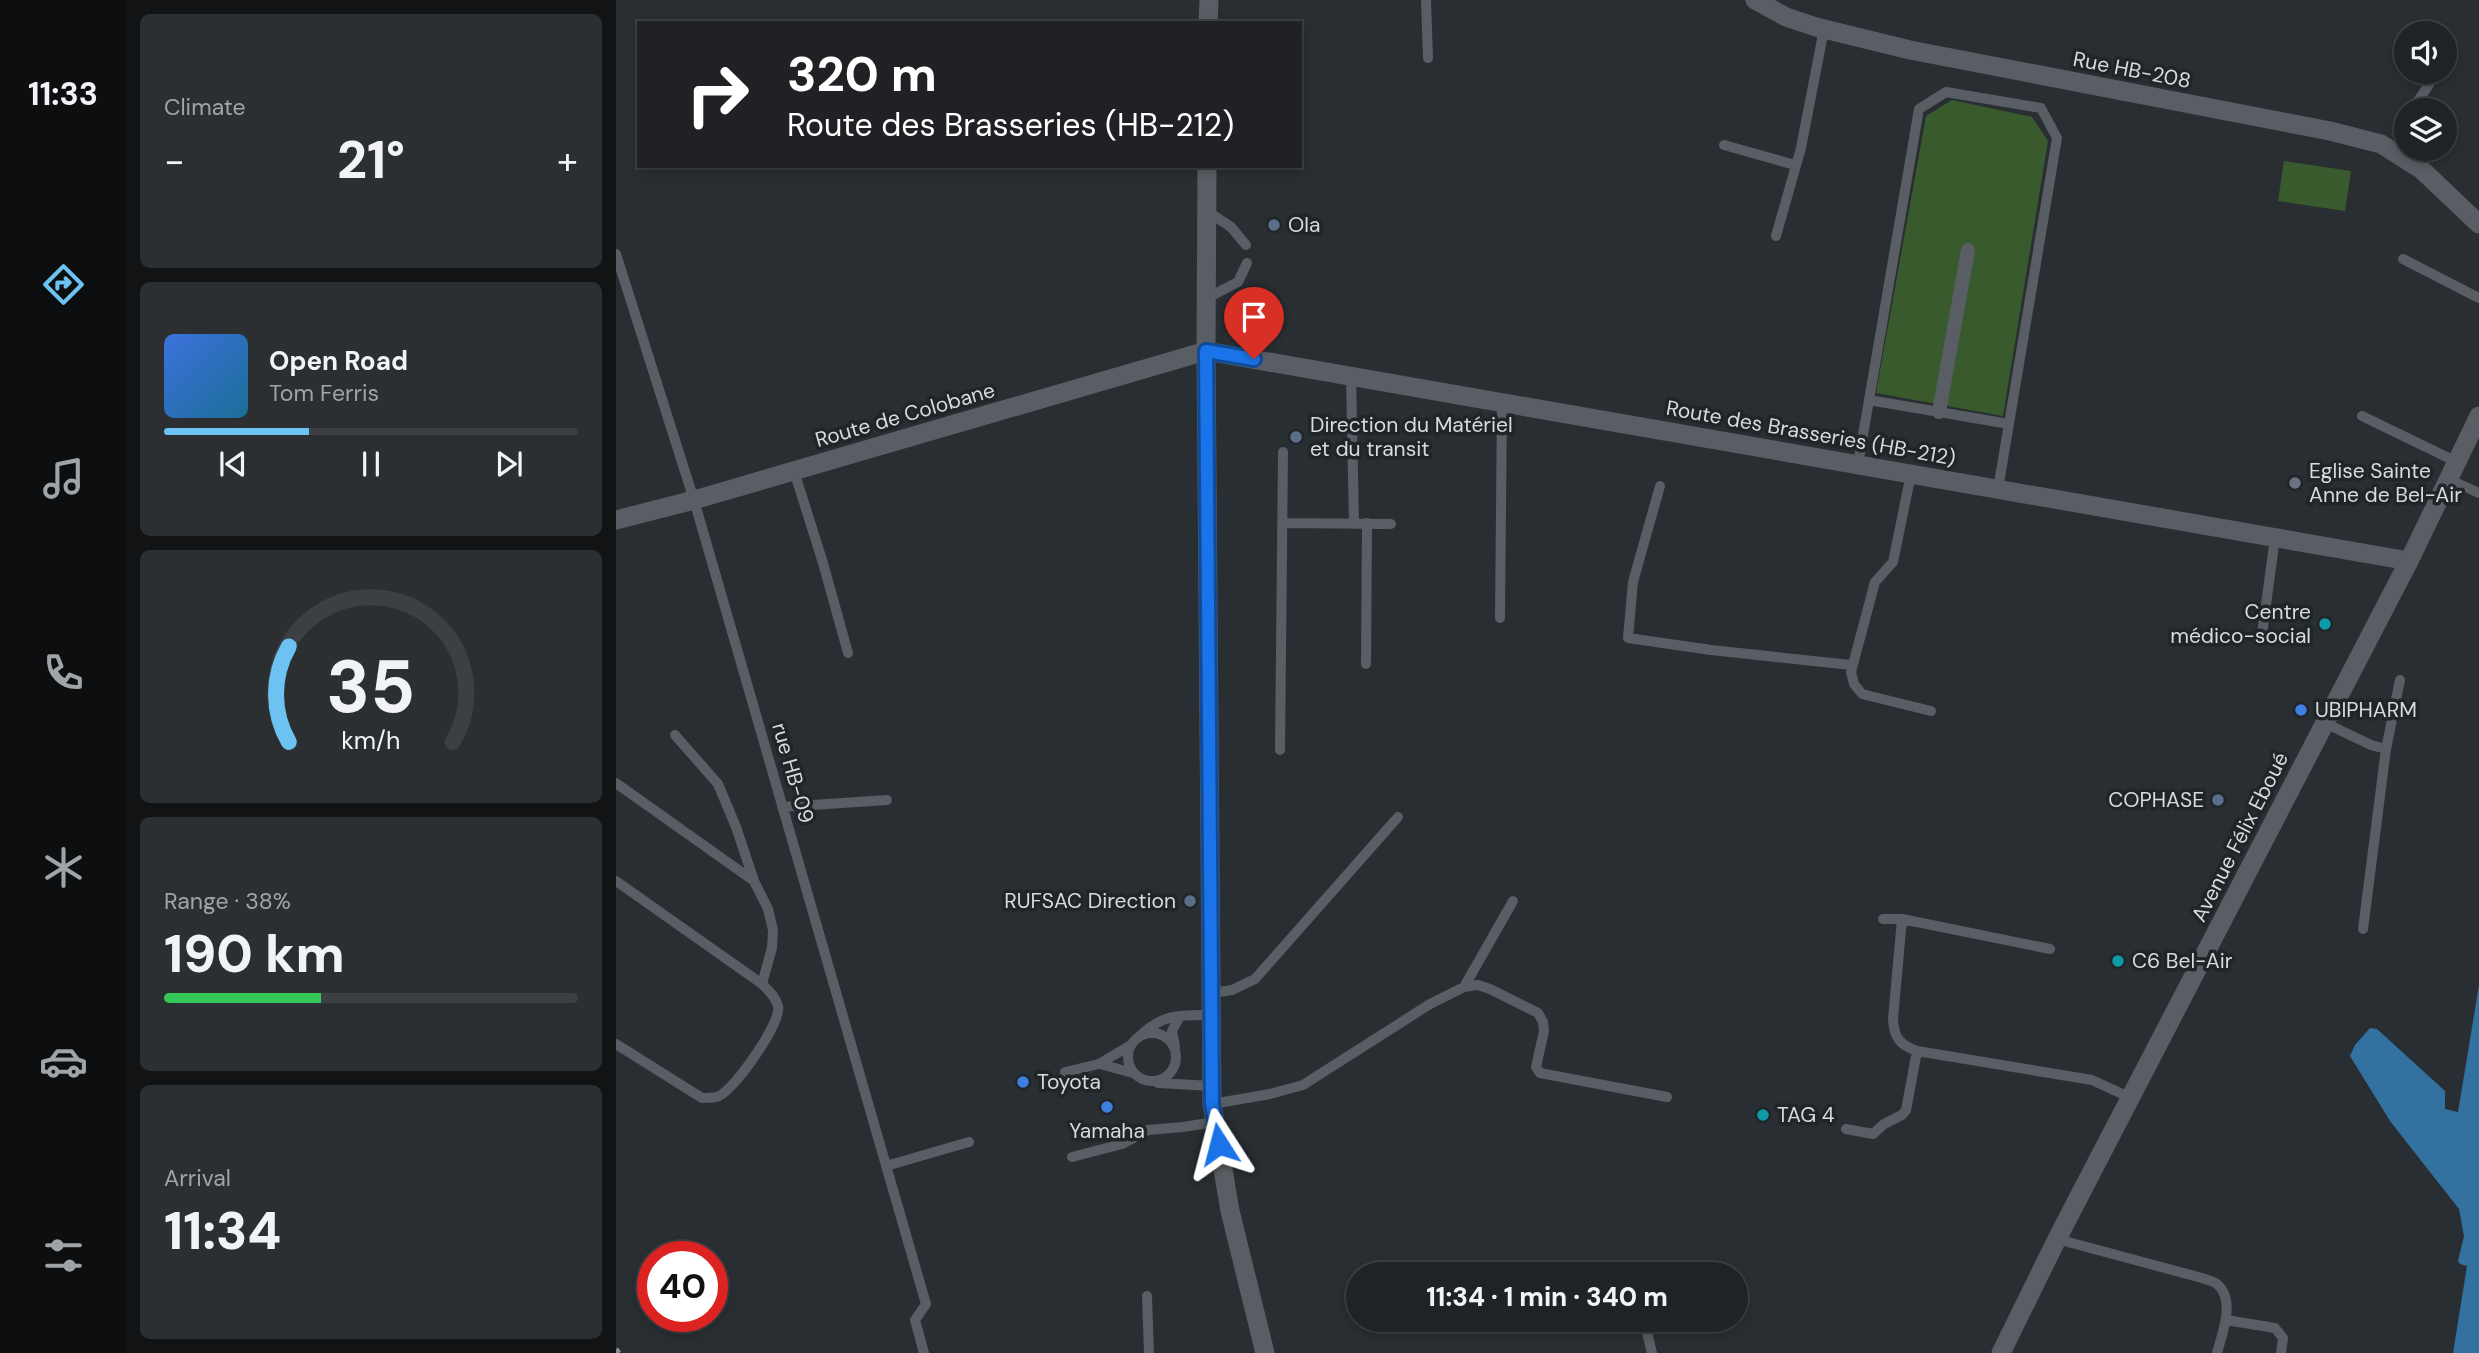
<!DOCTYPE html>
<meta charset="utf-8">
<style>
:root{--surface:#1f2226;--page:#2c2f32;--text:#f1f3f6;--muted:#a1a4a7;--line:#3c3f43;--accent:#6cc3f2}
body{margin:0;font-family:"DM Sans",sans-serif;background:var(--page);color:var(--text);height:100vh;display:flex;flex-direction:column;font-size:26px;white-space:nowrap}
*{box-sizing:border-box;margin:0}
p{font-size:23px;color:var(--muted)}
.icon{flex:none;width:38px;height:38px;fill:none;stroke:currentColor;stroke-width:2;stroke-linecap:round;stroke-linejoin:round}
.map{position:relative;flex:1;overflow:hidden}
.details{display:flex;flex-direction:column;gap:14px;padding:14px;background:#111315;width:490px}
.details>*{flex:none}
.banner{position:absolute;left:21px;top:21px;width:665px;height:147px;border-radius:0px;box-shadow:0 4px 10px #0003,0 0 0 2px var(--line);background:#202124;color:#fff;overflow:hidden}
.tools{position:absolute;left:1778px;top:21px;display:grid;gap:14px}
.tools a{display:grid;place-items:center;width:63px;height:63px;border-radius:50%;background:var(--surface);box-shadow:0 4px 10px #0003,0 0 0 2px var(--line);font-size:35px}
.speed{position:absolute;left:21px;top:1241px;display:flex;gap:14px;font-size:35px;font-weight:700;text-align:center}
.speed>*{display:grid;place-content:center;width:91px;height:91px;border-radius:50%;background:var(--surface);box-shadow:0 4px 10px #0003,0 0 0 2px var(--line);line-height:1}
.speed .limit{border:10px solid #d22;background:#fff;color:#111}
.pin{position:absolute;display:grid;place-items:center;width:60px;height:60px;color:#fff;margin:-72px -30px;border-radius:50% 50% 50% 0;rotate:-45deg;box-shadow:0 0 7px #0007}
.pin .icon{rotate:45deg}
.me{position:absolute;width:77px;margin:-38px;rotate:351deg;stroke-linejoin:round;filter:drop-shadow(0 0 5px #0008)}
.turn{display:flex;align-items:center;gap:24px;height:147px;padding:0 35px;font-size:32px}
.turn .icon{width:91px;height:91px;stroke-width:2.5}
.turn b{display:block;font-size:49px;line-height:60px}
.big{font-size:52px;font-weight:800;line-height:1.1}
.details .card{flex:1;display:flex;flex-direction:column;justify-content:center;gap:10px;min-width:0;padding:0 24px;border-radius:10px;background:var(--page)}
.details .dial{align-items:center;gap:0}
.dial svg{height:182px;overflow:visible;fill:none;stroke:var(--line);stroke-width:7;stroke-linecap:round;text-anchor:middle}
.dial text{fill:var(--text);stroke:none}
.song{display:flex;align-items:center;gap:21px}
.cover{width:84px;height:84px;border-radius:10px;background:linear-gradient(135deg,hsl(220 70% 55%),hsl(200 70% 35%))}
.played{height:7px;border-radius:4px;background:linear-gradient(90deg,var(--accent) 35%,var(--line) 35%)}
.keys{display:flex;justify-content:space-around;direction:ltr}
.heat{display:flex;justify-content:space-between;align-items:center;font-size:38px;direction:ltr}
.charge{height:10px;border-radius:5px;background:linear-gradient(90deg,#34c759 38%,var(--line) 0)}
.trip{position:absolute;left:730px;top:1262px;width:402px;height:70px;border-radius:35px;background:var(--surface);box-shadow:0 4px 10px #0003,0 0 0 2px var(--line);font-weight:800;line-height:70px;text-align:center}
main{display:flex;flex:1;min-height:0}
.menu{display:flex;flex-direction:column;width:126px;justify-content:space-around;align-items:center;background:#0c0e0f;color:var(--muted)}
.menu .icon{width:49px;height:49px}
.menu .on{color:var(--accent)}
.menu b{font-size:32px;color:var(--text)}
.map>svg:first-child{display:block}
</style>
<main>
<nav class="menu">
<b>11:33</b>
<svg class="icon on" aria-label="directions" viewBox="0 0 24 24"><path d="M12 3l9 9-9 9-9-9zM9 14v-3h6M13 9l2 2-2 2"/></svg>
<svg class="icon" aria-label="music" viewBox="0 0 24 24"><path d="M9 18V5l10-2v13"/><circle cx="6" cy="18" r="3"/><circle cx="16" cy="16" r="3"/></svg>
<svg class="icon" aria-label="phone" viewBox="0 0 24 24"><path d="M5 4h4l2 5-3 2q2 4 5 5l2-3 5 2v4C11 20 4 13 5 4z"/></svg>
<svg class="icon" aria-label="climate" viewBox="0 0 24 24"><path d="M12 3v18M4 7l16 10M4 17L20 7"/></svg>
<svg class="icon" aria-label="car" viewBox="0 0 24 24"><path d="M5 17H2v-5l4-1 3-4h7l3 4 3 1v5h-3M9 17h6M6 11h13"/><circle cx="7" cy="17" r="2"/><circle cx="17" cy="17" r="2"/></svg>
<svg class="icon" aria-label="filters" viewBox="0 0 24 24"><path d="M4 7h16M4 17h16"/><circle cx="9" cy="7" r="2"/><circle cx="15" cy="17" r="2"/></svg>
</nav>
<section class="details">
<div class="card"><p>Climate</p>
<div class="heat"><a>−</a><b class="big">21°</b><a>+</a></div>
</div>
<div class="card">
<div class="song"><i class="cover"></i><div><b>Open Road</b><p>Tom Ferris</p></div></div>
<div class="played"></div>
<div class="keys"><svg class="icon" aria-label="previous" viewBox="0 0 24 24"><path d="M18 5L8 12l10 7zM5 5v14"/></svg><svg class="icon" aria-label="pause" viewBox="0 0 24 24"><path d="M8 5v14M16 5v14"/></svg><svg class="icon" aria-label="next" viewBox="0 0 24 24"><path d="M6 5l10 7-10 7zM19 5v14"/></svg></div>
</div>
<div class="card dial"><svg viewBox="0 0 100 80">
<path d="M14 69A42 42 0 1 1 86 69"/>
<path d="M14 69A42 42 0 0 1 14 27" stroke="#6cc3f2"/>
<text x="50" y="56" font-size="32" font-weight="700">35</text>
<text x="50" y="72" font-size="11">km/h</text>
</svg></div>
<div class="card"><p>Range · 38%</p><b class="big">190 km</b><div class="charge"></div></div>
<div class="card"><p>Arrival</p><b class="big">11:34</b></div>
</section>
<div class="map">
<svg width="1863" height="1353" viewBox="0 0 1863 1353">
<rect width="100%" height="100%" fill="#292e33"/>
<path fill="#385a2d" d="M 1336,100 L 1416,117 L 1432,141 L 1387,416 L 1260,393 L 1310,116 Z
M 1668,161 L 1735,171 L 1729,211 L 1662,201 Z"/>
<path fill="#3371a0" d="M 1863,985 L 1863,1353 L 1837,1353 L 1851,1266 L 1844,1264 L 1842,1261 L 1848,1236 L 1843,1209 L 1774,1121 L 1734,1056 L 1739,1045 L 1754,1028 L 1761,1029 L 1829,1091 L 1829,1109 L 1842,1112 Z"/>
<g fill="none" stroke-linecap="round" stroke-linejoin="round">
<path stroke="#585e63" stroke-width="10" d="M 810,0 L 812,58
M 1796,110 L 1818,77
M 1108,145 L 1179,165
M 1781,154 L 1790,125
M 591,211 L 615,227 L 630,245
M 1160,236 L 1185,148 L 1208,29
M 0,254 L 78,500 L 310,1304 L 299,1320 L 308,1353
M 1787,259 L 1863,298
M 591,298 L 622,282 L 631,263
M 735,375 L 738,524
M 1253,400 L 1393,424
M 1746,416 L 1841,462
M 1242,464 L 1303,109 L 1330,92 L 1425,108 L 1441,138 L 1382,489
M 178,471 L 207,563 L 232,653
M 1295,474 L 1277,562 L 1259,582 L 1235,672 L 1238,684 L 1246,694 L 1315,711
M 1832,479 L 1863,493
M 1044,486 L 1017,582 L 1012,638 L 1095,650 L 1235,665
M 666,523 L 775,524
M 884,618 L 886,402
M 1646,634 L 1659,538
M 750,664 L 751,523
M 1709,723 L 1755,745 L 1770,749 L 1747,929
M 1770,749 L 1784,680
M 664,750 L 667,452
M 0,783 L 138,881
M 166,807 L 271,800
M 0,881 L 146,984 L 156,948 L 157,930 L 152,909 L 138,881 L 120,827 L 102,784 L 59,735
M 1267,919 L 1286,919 L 1434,949
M 1286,919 L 1277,1019 C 1278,1038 1284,1045 1301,1051 L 1476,1080 L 1515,1098
M 848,987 L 897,901
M 596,993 L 616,990 L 639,979 L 782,817
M512 1057a24 24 0 1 1 48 0a24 24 0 1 1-48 0Z
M 525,1035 C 548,1013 566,1015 596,1015
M 0,1044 L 86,1098 C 91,1098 99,1098 103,1096 C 119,1089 166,1022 162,1006 C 160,997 152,990 146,984
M 559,1046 L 556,1031 L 564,1016
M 484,1064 L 517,1073
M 449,1072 L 483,1064 L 515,1045
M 542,1083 L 596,1086
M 596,1104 L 654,1094 L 687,1085 L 814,1004 L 848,987 L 862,985 L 874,989 L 922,1013 L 927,1022 L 928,1031 L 920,1067 L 924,1073 L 1051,1097
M 1230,1129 L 1257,1134 L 1268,1124 L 1286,1115 L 1290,1110 L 1301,1051
M 456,1157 L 506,1144 L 532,1130 L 567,1127 L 599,1122
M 270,1166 L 353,1142
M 1441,1239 L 1586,1278 C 1591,1280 1597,1281 1601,1284 C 1620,1300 1606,1334 1601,1353
M 531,1296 L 533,1353
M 1028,1320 L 1036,1353
M 1610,1320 L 1659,1328 L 1667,1338 L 1665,1353"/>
<path stroke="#585e63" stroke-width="14" d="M 1323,412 L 1352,250"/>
<path stroke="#585e63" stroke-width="19" d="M 1139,0 L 1170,17 L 1200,27 L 1294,50 L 1714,131 L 1765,144 L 1806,170 L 1863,224
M 0,520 L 78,500 L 590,351 L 1793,561"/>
<path stroke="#585e63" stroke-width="19" d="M 592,23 L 593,0
M 591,166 L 590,351 L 596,1104 L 614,1211 L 649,1353
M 1385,1353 L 1441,1239 L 1793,561 L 1863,416"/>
<path stroke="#8b8f93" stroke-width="5" stroke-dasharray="10 5" stroke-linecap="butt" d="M 0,1349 L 3,1353"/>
</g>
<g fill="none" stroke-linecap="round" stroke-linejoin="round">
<defs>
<path id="route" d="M 603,1144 L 596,1104 L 590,351 L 638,359"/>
</defs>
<use href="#route" stroke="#114b97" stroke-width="18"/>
<use href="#route" stroke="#1a73e8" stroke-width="12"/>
</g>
<g fill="#5c6f8a" stroke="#202529" stroke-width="2.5">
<circle cx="658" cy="225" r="7"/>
<circle cx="680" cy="437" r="7"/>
<circle cx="1602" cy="800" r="7"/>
<circle cx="574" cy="901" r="7"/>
</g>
<circle fill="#6b7280" stroke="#202529" stroke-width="2.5" cx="1679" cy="483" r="7"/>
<g fill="#0f9aa8" stroke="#202529" stroke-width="2.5">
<circle cx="1709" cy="624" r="7"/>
<circle cx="1502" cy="961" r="7"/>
<circle cx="1147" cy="1115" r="7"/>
</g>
<g fill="#3f7fe0" stroke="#202529" stroke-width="2.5">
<circle cx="1685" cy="710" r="7"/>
<circle cx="407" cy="1082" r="7"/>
<circle cx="491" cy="1107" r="7"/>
</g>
<g text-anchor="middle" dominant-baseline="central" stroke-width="7" stroke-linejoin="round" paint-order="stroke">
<g font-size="21" fill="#d8dbde" stroke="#202529">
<text transform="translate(1516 70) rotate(11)">Rue HB-208</text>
<text transform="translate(289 415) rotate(-16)">Route de Colobane</text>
<text transform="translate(1195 433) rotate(10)">Route des Brasseries (HB-212)</text>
<text transform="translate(177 773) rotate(74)">rue HB-09</text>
<text transform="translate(1624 837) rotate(-63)">Avenue Félix Eboué</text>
</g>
<g font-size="21" fill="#d8dbde" stroke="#202529" text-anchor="start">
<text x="672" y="225">Ola</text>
<text x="694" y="425">Direction du Matériel<tspan x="694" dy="24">et du transit</tspan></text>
<text x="1693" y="471">Eglise Sainte<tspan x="1693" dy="24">Anne de Bel-Air</tspan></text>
<text x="1695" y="612" text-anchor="end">Centre<tspan x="1695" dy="24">médico-social</tspan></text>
<text x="1699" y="710">UBIPHARM</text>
<text x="1588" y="800" text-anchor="end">COPHASE</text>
<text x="560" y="901" text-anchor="end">RUFSAC Direction</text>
<text x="1516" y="961">C6 Bel-Air</text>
<text x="421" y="1082">Toyota</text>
<text x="1161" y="1115">TAG 4</text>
<text x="491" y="1131" text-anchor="middle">Yamaha</text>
</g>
</g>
</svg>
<div class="tools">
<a><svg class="icon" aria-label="sound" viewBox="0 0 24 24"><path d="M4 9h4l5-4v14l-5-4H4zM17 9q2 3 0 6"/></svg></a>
<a><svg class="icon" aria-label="layers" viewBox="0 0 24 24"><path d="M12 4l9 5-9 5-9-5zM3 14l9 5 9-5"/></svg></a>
</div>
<div class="speed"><div class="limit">40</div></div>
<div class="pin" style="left:638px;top:359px;background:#d93025"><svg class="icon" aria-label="arrive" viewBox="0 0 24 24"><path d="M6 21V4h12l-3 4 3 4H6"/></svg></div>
<svg class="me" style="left:603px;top:1144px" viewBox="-20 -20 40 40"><path d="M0-17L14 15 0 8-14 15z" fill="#1a73e8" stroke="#fff" stroke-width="4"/></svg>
<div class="trip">11:34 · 1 min · 340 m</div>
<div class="banner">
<div class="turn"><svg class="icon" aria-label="right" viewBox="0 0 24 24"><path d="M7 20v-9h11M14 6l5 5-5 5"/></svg><div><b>320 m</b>Route des Brasseries (HB-212)</div></div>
</div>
</div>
</main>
